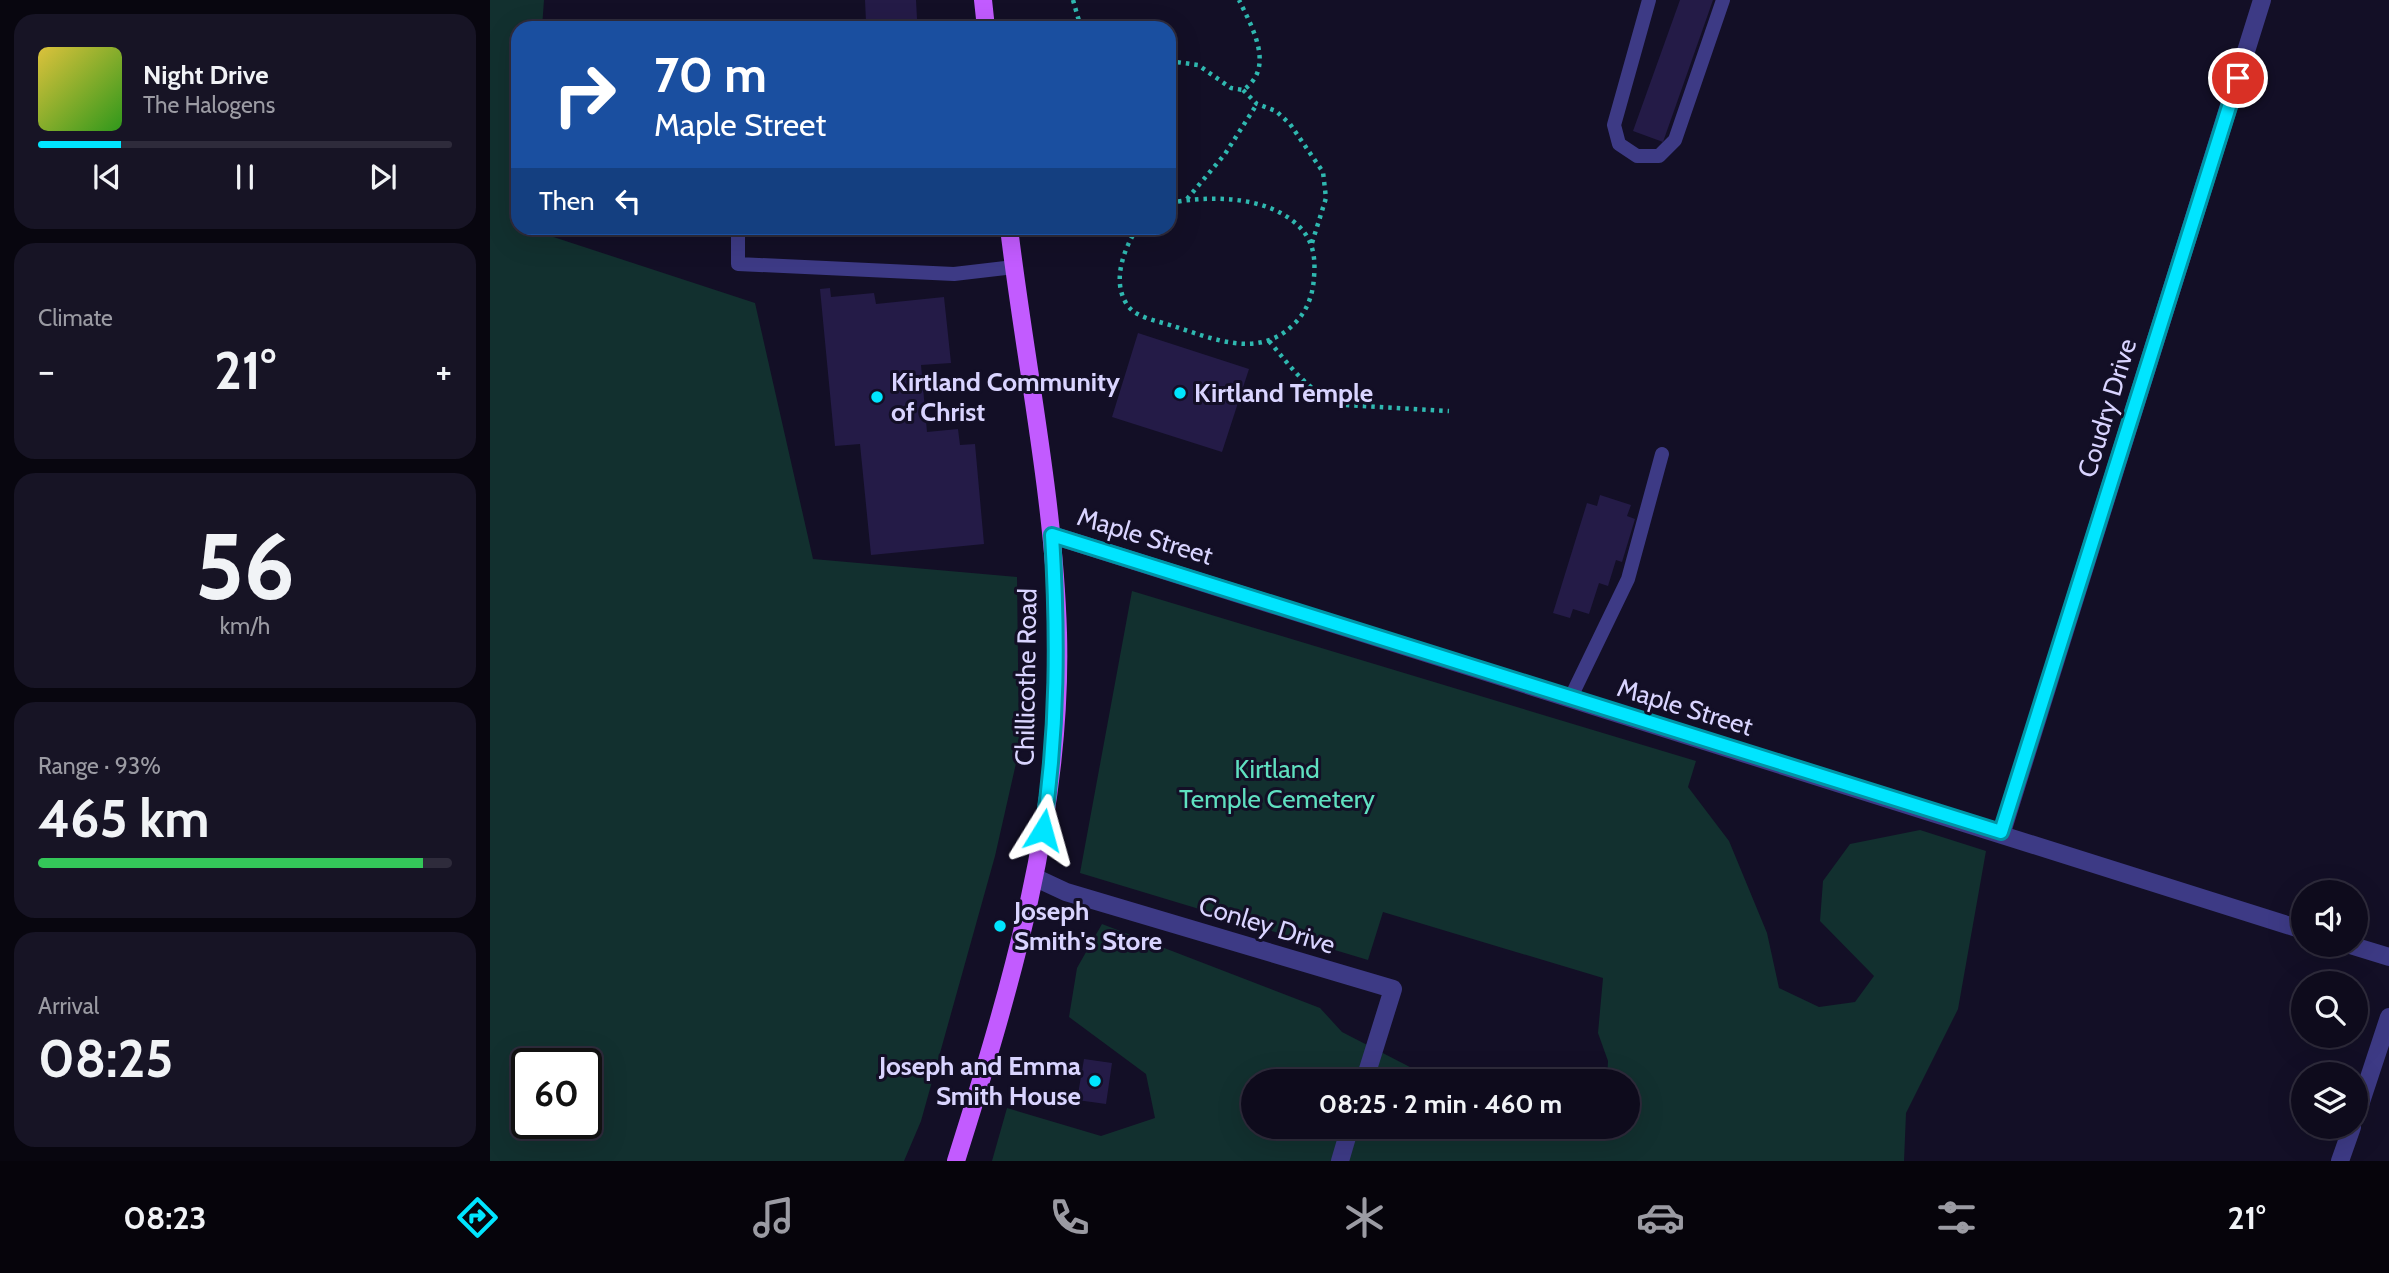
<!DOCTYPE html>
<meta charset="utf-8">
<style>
:root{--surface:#0e0b1c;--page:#171425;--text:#f1f3f6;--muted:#9b9ba3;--line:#2e2b3b;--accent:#00e5ff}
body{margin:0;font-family:Cabin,sans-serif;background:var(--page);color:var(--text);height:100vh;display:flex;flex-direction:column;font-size:26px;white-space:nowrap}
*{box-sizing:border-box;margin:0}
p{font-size:23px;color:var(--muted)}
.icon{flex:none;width:38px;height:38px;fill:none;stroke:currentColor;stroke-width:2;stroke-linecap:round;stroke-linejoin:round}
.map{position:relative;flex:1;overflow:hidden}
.panel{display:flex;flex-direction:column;gap:14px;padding:14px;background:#08060f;width:490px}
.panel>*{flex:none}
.guide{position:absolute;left:21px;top:21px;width:665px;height:214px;border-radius:21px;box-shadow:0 7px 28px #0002,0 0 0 2px var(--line);background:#1a4fa0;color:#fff;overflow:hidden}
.fabs{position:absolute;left:1801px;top:880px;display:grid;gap:14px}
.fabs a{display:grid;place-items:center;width:77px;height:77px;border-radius:50%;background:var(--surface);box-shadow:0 7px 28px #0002,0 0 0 2px var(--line);font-size:35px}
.speed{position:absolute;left:21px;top:1048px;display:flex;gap:14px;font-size:35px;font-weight:700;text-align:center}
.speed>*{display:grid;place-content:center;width:91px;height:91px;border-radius:50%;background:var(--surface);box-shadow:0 7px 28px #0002,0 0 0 2px var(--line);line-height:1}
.speed .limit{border:4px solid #111;border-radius:10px;background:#fff;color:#111}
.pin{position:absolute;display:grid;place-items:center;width:60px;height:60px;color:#fff;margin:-30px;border:4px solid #fff;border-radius:50%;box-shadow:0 2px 7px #0007}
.me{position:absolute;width:77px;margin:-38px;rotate:8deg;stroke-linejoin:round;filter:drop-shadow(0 0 5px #0008)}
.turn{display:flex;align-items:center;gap:24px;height:147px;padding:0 28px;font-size:32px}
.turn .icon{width:91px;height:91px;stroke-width:2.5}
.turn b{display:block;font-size:49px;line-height:60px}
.then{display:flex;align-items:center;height:66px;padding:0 28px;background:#0003;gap:14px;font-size:26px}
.big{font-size:52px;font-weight:700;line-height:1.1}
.panel .card{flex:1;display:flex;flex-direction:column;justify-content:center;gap:10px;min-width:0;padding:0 24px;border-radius:21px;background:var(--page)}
.panel .dial{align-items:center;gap:0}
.dial b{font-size:91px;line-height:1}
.song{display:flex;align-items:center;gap:21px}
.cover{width:84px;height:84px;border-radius:10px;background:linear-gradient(135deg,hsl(50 70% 55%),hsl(110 70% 35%))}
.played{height:7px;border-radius:4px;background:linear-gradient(90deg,var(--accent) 20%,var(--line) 20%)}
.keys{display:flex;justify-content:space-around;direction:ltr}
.heat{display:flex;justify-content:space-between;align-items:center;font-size:38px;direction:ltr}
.charge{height:10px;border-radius:5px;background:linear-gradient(90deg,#34c759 93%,var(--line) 0)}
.trip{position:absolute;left:751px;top:1069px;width:399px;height:70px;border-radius:35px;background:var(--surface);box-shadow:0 7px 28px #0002,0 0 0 2px var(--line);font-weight:700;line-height:70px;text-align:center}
.tab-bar{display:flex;height:112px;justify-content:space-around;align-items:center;background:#06040b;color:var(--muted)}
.tab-bar .icon{width:49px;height:49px}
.tab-bar .active{color:var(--accent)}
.tab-bar b{font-size:32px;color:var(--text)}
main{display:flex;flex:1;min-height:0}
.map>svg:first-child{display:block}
</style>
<main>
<section class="panel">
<div class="card">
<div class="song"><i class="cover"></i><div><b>Night Drive</b><p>The Halogens</p></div></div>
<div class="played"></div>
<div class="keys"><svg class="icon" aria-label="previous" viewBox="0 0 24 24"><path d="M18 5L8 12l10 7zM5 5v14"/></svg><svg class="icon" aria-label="pause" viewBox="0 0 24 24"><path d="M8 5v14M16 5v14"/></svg><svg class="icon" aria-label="next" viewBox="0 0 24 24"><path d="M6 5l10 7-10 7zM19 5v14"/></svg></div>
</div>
<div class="card"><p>Climate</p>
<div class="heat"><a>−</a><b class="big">21°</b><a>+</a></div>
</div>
<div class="card dial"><b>56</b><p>km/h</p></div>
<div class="card"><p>Range · 93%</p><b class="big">465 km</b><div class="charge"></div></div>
<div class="card"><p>Arrival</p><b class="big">08:25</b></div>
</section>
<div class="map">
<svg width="1899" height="1161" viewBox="0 0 1899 1161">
<rect width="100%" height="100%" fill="#130f26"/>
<path fill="#12302f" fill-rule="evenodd" d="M 0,0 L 54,0 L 52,28 L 28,28 L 28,228 L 36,228 L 265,303 L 323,559 L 527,577 L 529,750 L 505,856 L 431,1121 L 414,1161 L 0,1161 ZM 96,1064 L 96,1124 L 37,1124 L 37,1064 Z
M 642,591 L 1206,761 L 1198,787 L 1239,841 L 1277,933 L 1289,988 L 1329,1007 L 1365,1002 L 1384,976 L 1330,921 L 1333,881 L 1360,844 L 1430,830 L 1496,851 L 1468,1009 L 1416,1113 L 1414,1161 L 502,1161 L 517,1108 L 611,1136 L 665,1118 L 656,1074 L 579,1017 L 587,968 L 612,924 L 830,1008 L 852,1032 L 947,1081 L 763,1082 L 763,1127 L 1138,1127 L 1138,1082 L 1117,1081 L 1118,1061 L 1108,1033 L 1113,978 L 893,912 L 878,960 L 590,873 Z"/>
<path fill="#241b47" d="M 375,0 L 426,0 L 427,19 L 376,22 Z
M 1190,0 L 1223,0 L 1173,142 L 1143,131 Z
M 340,288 L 341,297 L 384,293 L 386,304 L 454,297 L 461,363 L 431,365 L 437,432 L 468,429 L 470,445 L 485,444 L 494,544 L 381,555 L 370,444 L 345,446 L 330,289 Z
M 648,333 L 759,369 L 732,452 L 622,417 Z
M 1110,495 L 1141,505 L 1137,516 L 1145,519 L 1132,562 L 1126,560 L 1118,586 L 1109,583 L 1099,614 L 1083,609 L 1080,618 L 1063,613 L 1097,503 L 1107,506 Z
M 594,1059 L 622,1063 L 616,1104 L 587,1100 Z"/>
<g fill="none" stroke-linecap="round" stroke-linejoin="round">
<path stroke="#2fb8b0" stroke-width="4.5" stroke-dasharray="3.5 5" stroke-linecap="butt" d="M 583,0 L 591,28
M 424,19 L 424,28
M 679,61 L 708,65 L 741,88 L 753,90 C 786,68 762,27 749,0
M 753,90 L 767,104 L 786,111 L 800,124 L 833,172 L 836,198 L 822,243
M 697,199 L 735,154 L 767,104
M 647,228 C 634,249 622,280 636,303 C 644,318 669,321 683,326 C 724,339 768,359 803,325 C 817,312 823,295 824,277 C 826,254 822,236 803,221 C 770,195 717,196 679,203
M 779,341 C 802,368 819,394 854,405 L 959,411"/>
<path stroke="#3d3a85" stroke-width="14" d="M 1159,0 L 1124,125 L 1129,144 L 1147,156 L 1169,156 L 1185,140 L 1233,0
M 248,228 L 248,264 L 464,274 L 524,267
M 1080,699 L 1138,579 L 1172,454"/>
<path stroke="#3d3a85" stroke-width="18" d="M 562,535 L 1813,930
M 1512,832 L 1772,0
M 546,878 L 576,892 L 903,989 L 874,1082
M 1860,945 L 1899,957
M 1866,1117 L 1899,1017
M 850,1161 L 860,1127
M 1850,1161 L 1862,1127"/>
<path stroke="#c25bff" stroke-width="18" d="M 493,0 L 496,28
M 466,1161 C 520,990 573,814 568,633 C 564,497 535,362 519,228"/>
</g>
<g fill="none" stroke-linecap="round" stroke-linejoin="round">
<defs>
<path id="route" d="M 553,830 C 568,731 568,634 562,535 L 1511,832 L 1748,78"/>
</defs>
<use href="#route" stroke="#0095a6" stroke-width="18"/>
<use href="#route" stroke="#00e5ff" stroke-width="12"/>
</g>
<g fill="#00e5ff" stroke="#130f26" stroke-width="2.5">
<circle cx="690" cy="393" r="7"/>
<circle cx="387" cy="397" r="7"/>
<circle cx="510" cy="926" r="7"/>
<circle cx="605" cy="1081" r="7"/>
</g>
<g text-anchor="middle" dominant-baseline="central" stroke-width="6" stroke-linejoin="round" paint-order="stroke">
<g font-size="26" font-weight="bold" fill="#d9d4ff" stroke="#130f26" text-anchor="start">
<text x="401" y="382">Kirtland Community<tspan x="401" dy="30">of Christ</tspan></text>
<text x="704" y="393">Kirtland Temple</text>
<text x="524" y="911">Joseph<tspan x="524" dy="30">Smith's Store</tspan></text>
<text x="591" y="1066" text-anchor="end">Joseph and Emma<tspan x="591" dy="30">Smith House</tspan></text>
</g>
<g font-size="26" fill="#d9d4ff" stroke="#130f26">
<text transform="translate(1617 408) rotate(-73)">Coudry Drive</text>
<text transform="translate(655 536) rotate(17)">Maple Street</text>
<text transform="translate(536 677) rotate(-89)">Chillicothe Road</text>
<text transform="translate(1195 707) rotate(17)">Maple Street</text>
<text transform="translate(777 925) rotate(17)">Conley Drive</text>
</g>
<g font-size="26" fill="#5fe0c0" stroke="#130f26">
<text x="787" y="769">Kirtland<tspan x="787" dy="30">Temple Cemetery</tspan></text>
</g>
</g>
</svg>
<div class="fabs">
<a><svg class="icon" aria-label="sound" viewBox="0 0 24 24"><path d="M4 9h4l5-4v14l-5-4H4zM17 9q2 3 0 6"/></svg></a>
<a><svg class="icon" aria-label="search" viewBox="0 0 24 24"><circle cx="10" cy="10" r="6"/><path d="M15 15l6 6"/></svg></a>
<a><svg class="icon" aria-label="layers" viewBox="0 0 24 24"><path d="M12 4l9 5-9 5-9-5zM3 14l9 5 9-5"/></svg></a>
</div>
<div class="speed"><div class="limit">60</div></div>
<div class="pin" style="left:1748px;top:78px;background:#d93025"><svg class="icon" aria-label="arrive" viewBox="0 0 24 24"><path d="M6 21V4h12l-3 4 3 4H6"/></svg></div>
<svg class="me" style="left:553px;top:830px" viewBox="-20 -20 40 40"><path d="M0-17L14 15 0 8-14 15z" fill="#00e5ff" stroke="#fff" stroke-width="4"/></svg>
<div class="trip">08:25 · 2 min · 460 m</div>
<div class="guide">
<div class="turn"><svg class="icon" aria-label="right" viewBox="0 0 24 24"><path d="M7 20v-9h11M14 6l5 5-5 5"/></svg><div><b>70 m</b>Maple Street</div></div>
<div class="then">Then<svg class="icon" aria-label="left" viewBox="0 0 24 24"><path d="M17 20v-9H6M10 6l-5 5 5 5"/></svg></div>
</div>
</div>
</main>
<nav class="tab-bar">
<b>08:23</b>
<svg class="icon active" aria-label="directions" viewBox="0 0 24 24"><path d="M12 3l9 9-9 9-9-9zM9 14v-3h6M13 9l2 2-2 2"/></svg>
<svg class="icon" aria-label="music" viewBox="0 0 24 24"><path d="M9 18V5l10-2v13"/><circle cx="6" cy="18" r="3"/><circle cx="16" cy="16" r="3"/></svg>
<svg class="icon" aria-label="phone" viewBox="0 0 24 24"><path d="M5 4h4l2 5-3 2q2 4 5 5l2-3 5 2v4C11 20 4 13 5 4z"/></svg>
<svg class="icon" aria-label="climate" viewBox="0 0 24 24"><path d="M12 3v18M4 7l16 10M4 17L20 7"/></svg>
<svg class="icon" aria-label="car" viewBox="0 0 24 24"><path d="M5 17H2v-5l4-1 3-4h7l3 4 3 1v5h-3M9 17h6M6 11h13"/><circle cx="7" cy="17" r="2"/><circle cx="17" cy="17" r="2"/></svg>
<svg class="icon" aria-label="filters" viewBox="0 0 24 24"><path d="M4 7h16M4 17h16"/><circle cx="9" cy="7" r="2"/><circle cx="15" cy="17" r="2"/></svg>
<b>21°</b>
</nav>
